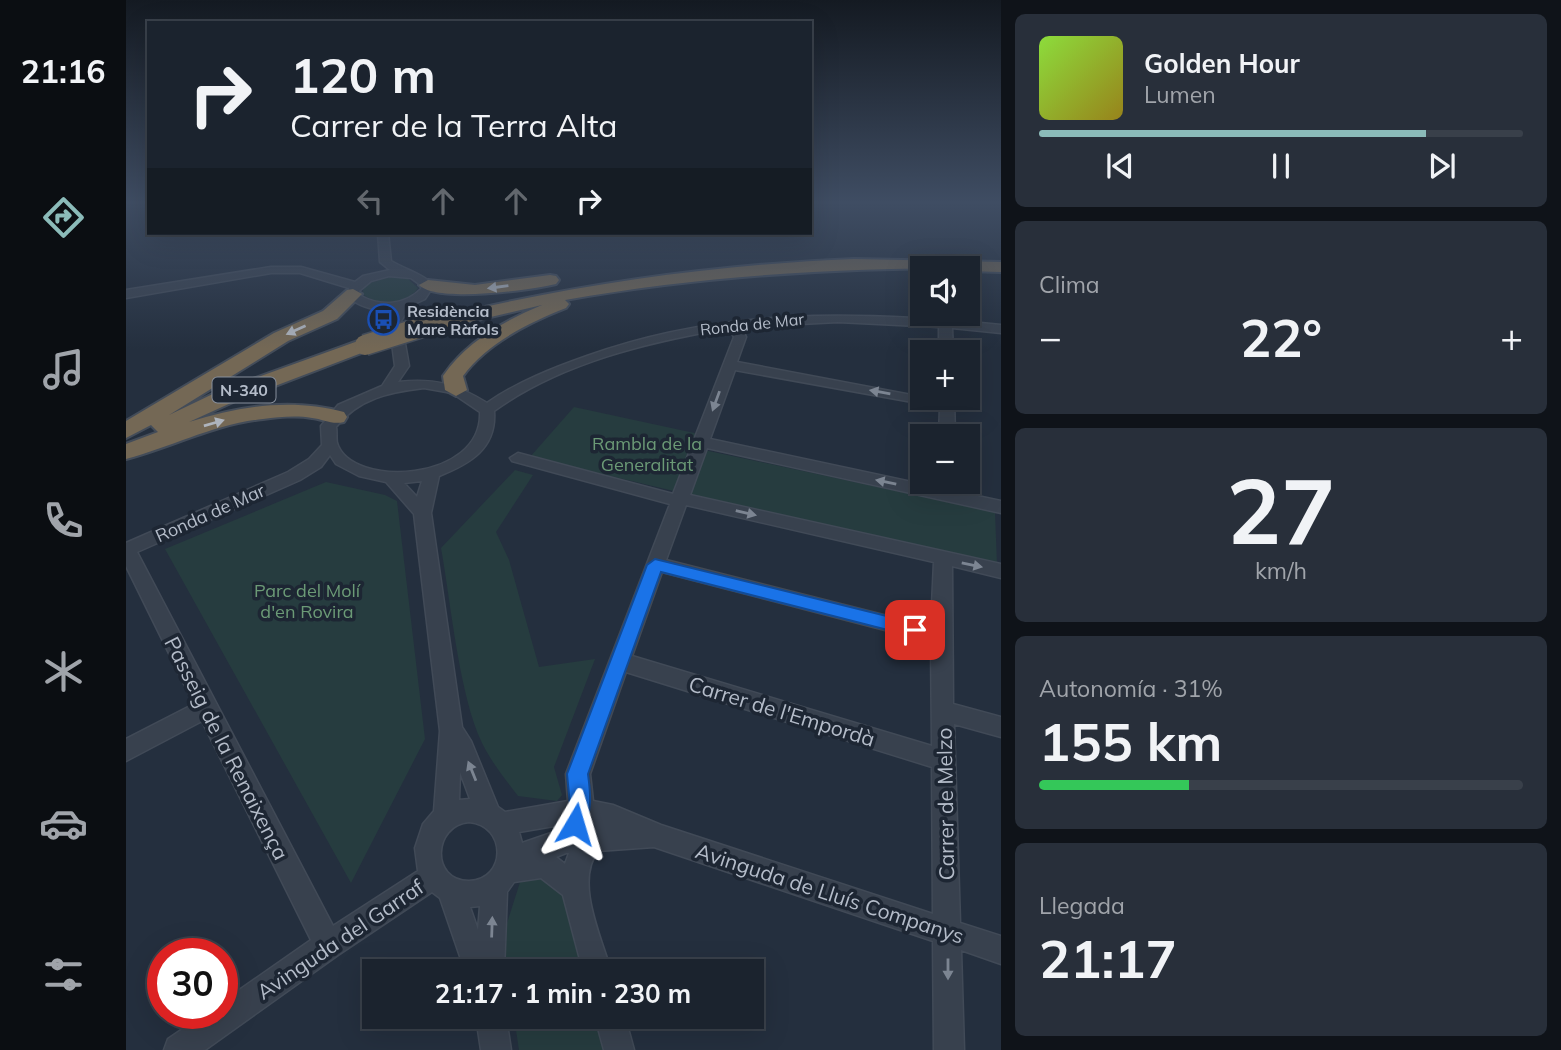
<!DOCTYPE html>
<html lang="es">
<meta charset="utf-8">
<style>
:root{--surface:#1b232e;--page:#282f3a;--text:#f1f3f6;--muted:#a0a4aa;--line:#39404a;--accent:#8bbbb9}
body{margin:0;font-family:Mulish,sans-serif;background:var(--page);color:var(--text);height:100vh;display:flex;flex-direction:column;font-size:26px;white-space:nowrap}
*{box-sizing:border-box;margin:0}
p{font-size:23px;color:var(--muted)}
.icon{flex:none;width:38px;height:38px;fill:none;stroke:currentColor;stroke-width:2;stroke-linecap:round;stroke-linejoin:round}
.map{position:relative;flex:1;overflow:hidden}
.side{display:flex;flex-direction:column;gap:14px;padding:14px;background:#0f1319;width:560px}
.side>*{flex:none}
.top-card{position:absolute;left:21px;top:21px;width:665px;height:214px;border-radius:0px;box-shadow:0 7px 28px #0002,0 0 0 2px var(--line);background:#1b232e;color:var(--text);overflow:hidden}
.buttons{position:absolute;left:784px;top:256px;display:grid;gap:14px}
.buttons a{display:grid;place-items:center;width:70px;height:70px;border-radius:0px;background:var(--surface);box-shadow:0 7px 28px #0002,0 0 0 2px var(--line);font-size:35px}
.speed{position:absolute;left:21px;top:938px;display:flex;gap:14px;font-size:35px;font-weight:700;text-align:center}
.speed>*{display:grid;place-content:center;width:91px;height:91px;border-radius:50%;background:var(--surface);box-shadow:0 7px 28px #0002,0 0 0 2px var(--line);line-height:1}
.speed .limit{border:10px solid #d22;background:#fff;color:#111}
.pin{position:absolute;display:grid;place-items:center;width:60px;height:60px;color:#fff;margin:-30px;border-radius:14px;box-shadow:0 4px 10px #0006}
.me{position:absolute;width:77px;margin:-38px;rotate:7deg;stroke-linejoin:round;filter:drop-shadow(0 0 5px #0008)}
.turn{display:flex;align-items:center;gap:24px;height:147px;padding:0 28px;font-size:32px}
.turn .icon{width:91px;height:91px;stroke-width:2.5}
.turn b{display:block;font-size:49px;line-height:60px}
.lanes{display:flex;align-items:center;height:66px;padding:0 28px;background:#0003;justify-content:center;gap:35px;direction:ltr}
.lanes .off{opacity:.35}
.big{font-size:52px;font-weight:700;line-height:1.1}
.side .card{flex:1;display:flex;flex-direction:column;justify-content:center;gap:10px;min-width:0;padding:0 24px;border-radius:10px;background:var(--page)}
.side .dial{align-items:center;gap:0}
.dial b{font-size:91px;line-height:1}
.song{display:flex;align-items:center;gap:21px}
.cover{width:84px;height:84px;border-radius:10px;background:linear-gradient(135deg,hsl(90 70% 55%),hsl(50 70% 35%))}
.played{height:7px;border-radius:4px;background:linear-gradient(90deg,var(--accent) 80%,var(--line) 80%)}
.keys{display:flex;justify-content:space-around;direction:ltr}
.heat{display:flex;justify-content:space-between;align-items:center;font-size:38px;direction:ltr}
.charge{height:10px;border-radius:5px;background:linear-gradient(90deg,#34c759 31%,var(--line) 0)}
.trip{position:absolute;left:236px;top:959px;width:402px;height:70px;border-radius:0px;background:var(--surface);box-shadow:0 7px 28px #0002,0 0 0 2px var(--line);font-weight:700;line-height:70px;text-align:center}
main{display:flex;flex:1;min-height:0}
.dock{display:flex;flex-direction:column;width:126px;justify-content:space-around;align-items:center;background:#0b0e12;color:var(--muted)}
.dock .icon{width:49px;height:49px}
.dock .current{color:var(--accent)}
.dock b{font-size:32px;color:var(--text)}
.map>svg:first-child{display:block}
</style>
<main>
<nav class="dock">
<b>21:16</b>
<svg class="icon current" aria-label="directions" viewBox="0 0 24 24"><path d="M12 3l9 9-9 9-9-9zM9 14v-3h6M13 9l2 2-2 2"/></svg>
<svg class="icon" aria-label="music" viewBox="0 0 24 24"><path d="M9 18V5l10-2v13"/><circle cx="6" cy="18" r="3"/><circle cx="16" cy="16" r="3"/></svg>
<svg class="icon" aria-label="phone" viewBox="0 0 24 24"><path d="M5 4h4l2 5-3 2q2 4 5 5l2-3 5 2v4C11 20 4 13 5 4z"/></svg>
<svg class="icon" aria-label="climate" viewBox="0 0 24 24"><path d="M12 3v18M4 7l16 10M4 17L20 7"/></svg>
<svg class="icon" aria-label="car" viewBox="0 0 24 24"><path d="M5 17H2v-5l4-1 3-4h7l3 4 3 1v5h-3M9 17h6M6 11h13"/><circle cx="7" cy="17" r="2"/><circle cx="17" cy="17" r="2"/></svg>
<svg class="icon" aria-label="filters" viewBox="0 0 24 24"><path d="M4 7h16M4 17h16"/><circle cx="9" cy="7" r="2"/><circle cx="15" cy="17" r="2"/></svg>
</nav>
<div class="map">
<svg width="875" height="1050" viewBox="0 0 875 1050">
<rect width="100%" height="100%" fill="#242f3e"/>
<path fill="#263c3f" d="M 264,277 L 281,278 L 292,288 C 282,304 249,307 236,293 L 240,284 Z
M 448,407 L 573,434 L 552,492 L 404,457 Z
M 578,450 L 869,512 L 871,565 L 562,494 Z
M 389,470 L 407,475 L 370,532 L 383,560 L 413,667 L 469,659 L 428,767 L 436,795 L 431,801 L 392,796 C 379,779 366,763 356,743 C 333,695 325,603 315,548 Z
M 200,482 L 259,495 L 271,501 L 299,739 L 225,883 L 39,549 Z
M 422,872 L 445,898 L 464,971 L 381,971 L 376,939 L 395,879 Z
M 388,1017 L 475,1017 L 483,1050 L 393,1050 Z"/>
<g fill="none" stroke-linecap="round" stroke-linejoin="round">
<path stroke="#17263c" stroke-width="2.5" d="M 0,204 L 9,202"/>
<defs>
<path id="minor" d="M 252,233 L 262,233 L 265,261 C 280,270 295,273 308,285 L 299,299 L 284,306 L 275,321 L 283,366 L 272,382 C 309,378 330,384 361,403 C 391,382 427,368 461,356 C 597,307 733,311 875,325 L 875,333 L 826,328 L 827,352 L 813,352 L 813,327 L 712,322 L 615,327 L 620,337 L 611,362 L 796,397 L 828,397 L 829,436 L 813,436 L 814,407 L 609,370 L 584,439 L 875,501 L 875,513 L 581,448 L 564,495 L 875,564 L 875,578 L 826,566 L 827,704 L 875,717 L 875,737 L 828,724 L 834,923 L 875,936 L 875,964 L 835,950 L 838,1050 L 808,1050 L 807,941 L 528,847 L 472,851 C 448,881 476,939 485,971 L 457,971 L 437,895 L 415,878 L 388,882 L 381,892 L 378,971 L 339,971 L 314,898 L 306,892 L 212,955 L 79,1050 L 38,1050 L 42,1039 L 80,1013 L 96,1013 L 96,1002 L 185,940 L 76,721 L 0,761 L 0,739 L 68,704 L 0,566 L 0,543 L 162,472 L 183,459 L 196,445 L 195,426 L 212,405 L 256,386 L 269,366 L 263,321 L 270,309 C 254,311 236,309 224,298 L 223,288 L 174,273 L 145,273 L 0,298 L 0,290 L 145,267 L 175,267 L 229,282 L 237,276 L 264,270 L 254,262 ZM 263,276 L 285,278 L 296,286 L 295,289 C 279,305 255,307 235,296 L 233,291 L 245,281 ZM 603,328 L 608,337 L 547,494 L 392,453 L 384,458 L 386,461 L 544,504 L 440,774 L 442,801 L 379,812 L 372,807 L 345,741 L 336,727 L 305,513 L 313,476 C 343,464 371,449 368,411 C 436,362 523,342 603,328 ZM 298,388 L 326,393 L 354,412 C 357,482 225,489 211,443 C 210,439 211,431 210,427 C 233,398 264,392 298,388 ZM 204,455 L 210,464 L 233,476 L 260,482 L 288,514 L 314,731 L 308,811 L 297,824 L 289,848 L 292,871 L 207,926 L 11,552 L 174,480 L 195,467 ZM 296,481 L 291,497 L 278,483 ZM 560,505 L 808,562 L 805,627 L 540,560 ZM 536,572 L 805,642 L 806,746 L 506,656 ZM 500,672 L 806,767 L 807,914 L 535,825 L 487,805 L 467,801 L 464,774 ZM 334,772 L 344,799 L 333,800 ZM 343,822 C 381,825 381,880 343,881 C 304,881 307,825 343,822 ZM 434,825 L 431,831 L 396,843 L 393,832 ZM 440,853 L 443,853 L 439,864 L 430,857 ZM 354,906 L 352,930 L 344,907 Z
M 350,1017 L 380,1017 L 385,1050 L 355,1050 Z
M 469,1017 L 499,1017 L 508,1050 L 478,1050 Z"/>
<path id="highway" d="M 728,259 L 875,262 L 875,272 L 842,271 L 842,268 C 707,268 573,276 439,300 L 443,304 L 440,308 C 404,322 361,343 337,376 L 341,390 L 330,396 L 319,390 L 317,376 C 340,342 378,321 416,305 L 296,333 L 287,327 L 289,323 C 434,287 578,265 728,259 Z
M 424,275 L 430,276 L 433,280 L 430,284 C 406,290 310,303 293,285 L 302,280 L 349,285 Z
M 227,289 L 236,294 L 211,319 L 162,341 L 43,415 L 91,392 L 232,341 L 246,341 L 249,345 L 246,349 L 107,402 L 63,422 C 115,406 165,398 218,412 L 221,417 L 218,422 C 206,425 197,419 186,418 C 170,415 153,417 137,419 C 88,424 46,447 0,459 L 0,444 L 32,432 L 25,425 L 0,438 L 0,421 L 148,333 L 197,311 L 221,290 Z"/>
</defs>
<use href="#minor" stroke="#414a57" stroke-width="3"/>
<use href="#highway" stroke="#434c59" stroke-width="4"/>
<use href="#minor" fill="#38414e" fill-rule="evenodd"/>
<use href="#highway" fill="#746855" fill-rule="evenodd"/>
<defs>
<path id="highway-bridge" d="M 239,345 L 296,327"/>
</defs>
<use href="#highway-bridge" stroke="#434c59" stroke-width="23" stroke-linecap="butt"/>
<use href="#highway-bridge" stroke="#746855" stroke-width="20"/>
</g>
<defs><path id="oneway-solid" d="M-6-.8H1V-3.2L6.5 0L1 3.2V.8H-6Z" transform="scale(1.75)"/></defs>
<g fill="#aeb4bd">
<use href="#oneway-solid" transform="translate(372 287) rotate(172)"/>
<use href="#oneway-solid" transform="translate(170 330) rotate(156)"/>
<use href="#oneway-solid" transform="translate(88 423) rotate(-16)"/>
</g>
<g fill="#7c8592">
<use href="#oneway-solid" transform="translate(754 392) rotate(-170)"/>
<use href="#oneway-solid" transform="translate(590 401) rotate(110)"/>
<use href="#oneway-solid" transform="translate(760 482) rotate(-168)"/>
<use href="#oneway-solid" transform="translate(620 513) rotate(13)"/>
<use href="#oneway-solid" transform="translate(846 565) rotate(12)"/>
<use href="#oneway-solid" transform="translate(346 771) rotate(-112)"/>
<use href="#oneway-solid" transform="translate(366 927) rotate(-88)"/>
<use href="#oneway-solid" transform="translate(822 969) rotate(90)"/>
</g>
<linearGradient id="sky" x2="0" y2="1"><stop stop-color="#141a22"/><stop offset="0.58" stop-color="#3f4d63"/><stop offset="1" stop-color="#3f4d63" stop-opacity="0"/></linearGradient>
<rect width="875" height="349" fill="url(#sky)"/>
<path fill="#1a73e8" stroke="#114b97" stroke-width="2" d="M 529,559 L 789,623 L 799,630 L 789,637 L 535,572 L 462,774 C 465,796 466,810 457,831 L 449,834 L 441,831 L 438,824 L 444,805 L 441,774 L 521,565 Z"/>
<defs>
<symbol id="bus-ring" viewBox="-11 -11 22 22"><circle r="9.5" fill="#1d2633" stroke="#1a4fb4" stroke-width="1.5"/><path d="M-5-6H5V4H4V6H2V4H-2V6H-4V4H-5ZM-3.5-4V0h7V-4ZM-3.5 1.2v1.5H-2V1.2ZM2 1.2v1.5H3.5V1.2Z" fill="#1a4fb4"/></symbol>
</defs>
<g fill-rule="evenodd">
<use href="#bus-ring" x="240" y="302" width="35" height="35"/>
</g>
<g text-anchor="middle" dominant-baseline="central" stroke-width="7" stroke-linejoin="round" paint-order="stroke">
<g font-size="16" font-weight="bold" fill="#b4bcc9" stroke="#1d2633" text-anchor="start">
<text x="281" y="311">Residència<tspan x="281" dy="18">Mare Ràfols</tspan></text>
</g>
<g font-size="16" fill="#b4bcc9" stroke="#1d2633">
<text transform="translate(626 324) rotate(-6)">Ronda de Mar</text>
</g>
<rect fill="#1d2633" stroke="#878f9c" stroke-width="2" x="86.5" y="377.5" width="63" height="25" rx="5"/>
<g font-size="16" font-weight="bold" fill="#b4bcc9">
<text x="118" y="390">N-340</text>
</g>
<g font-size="18" fill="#6b9a76" stroke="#1d2633">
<text x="521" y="443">Rambla de la<tspan x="521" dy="21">Generalitat</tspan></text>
<text x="181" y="590">Parc del Molí<tspan x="181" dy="21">d'en Rovira</tspan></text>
</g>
<g font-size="18" fill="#b4bcc9" stroke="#1d2633">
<text transform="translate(84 513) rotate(-24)">Ronda de Mar</text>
</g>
<g font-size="21" fill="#b4bcc9" stroke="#1d2633">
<text transform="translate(656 711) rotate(17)">Carrer de l'Empordà</text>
<text transform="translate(101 748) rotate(63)">Passeig de la Renaixença</text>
<text transform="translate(819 804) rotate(-91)">Carrer de Melzo</text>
<text transform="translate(704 893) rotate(18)">Avinguda de Lluís Companys</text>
<text transform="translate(214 939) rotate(-34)">Avinguda del Garraf</text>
</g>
</g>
</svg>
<div class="buttons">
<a><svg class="icon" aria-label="sound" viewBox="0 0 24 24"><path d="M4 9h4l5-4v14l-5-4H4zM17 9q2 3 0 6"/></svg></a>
<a>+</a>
<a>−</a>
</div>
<div class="speed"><div class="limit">30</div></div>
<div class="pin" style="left:789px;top:630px;background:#d93025"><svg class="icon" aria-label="arrive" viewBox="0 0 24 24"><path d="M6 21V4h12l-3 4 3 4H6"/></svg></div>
<svg class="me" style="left:449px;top:824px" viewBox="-20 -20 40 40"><path d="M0-17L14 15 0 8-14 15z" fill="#1a73e8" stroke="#fff" stroke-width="4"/></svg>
<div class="trip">21:17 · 1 min · 230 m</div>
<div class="top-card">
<div class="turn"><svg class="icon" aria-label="right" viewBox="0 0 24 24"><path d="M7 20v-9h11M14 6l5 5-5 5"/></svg><div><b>120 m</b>Carrer de la Terra Alta</div></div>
<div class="lanes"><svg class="icon off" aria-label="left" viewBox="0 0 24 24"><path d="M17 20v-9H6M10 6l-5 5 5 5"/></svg><svg class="icon off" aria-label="ahead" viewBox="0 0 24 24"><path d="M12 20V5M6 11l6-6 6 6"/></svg><svg class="icon off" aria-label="ahead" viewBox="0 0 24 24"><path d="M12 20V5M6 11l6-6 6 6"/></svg><svg class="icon" aria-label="right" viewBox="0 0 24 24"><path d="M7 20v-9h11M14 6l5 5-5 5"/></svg></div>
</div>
</div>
<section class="side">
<div class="card">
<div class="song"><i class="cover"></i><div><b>Golden Hour</b><p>Lumen</p></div></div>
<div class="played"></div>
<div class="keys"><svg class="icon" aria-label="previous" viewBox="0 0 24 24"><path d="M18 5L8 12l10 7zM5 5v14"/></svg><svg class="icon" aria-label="pause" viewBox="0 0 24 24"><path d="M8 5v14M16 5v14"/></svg><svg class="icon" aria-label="next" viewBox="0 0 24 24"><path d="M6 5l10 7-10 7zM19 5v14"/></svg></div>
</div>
<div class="card"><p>Clima</p>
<div class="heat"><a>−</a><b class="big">22°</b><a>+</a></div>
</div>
<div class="card dial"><b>27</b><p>km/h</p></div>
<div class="card"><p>Autonomía · 31%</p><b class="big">155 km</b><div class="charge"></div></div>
<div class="card"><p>Llegada</p><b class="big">21:17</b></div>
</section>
</main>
